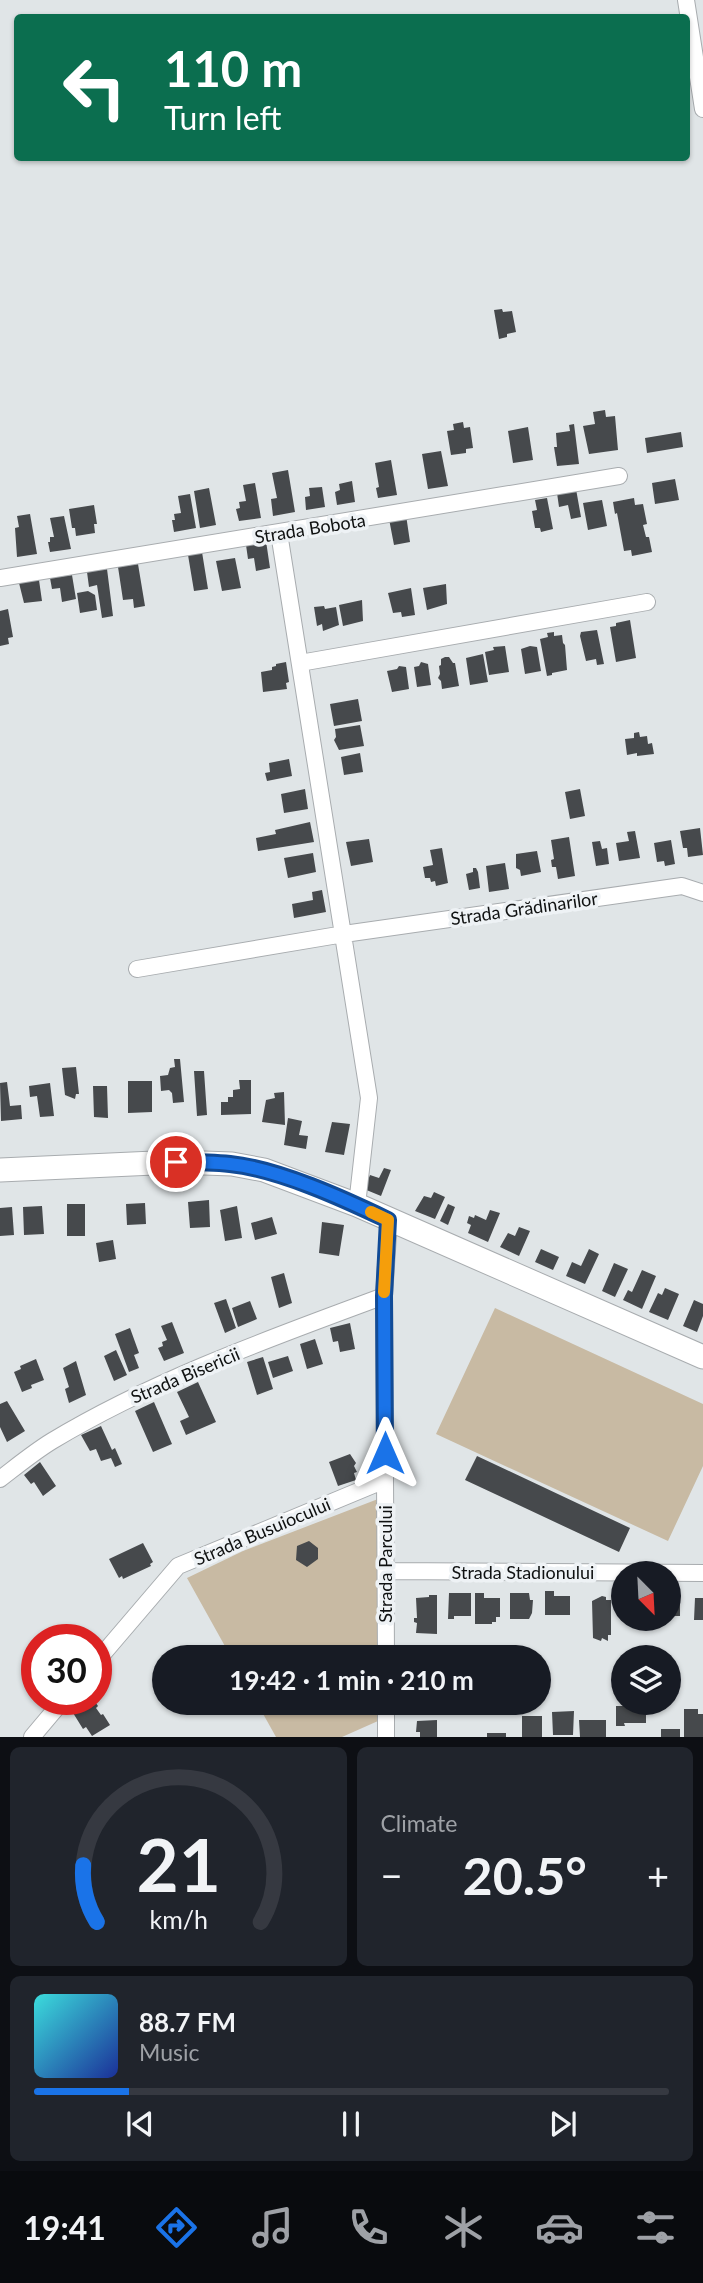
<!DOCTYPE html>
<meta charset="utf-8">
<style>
:root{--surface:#171b24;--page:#20242c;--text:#f1f3f6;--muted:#9ea1a6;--line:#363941;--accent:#1a73e8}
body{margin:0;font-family:Lato,sans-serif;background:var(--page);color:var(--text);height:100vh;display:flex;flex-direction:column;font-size:26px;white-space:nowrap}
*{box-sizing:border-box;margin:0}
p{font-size:23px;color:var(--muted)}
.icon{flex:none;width:38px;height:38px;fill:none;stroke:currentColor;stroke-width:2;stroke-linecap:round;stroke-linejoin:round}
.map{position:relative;height:1737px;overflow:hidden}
.sheet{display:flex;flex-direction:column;gap:10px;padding:10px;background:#0d0f14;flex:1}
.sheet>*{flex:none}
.top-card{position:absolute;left:14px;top:14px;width:676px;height:147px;border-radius:7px;box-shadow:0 2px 5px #0004;background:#0b6e4f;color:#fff;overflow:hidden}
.needle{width:46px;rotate:156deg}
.fabs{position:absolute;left:611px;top:1561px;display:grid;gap:14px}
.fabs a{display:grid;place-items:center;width:70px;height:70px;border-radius:50%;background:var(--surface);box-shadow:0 2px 5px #0004;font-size:35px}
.speed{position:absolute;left:21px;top:1624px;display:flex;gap:14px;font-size:35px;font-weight:700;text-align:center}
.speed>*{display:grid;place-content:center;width:91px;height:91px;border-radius:50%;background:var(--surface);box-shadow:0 2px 5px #0004;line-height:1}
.speed .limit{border:10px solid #d22;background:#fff;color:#111}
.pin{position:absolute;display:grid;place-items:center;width:60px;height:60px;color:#fff;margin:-30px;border:4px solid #fff;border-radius:50%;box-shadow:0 2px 7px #0007}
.me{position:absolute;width:77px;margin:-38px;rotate:0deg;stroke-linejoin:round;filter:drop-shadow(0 0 5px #0008)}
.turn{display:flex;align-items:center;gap:24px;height:147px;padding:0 35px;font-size:32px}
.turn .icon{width:91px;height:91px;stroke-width:2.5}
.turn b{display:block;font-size:49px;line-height:60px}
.big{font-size:52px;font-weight:700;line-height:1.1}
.sheet .widget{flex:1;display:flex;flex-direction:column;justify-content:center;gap:10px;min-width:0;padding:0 24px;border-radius:10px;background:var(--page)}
.sheet .dial{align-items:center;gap:0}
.dial svg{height:182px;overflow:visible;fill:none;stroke:var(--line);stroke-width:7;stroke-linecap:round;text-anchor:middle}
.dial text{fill:var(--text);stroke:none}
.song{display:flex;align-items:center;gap:21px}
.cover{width:84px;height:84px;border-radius:10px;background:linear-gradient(135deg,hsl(180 70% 55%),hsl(230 70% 35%))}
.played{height:7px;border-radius:4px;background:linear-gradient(90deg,var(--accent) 15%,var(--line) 15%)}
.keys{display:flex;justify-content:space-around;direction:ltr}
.heat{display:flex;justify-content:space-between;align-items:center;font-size:38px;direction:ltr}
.sheet .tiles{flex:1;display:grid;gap:10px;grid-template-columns:1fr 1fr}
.widget:last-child{grid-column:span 2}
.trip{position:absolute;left:152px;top:1645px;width:399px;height:70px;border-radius:35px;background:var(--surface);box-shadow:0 2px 5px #0004;font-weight:700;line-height:70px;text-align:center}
.tabs{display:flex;height:112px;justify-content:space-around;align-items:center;background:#090b0e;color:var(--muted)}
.tabs .icon{width:49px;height:49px}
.tabs .on{color:var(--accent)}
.tabs b{font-size:32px;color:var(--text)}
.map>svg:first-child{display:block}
</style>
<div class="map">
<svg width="703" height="1737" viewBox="0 0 703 1737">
<rect width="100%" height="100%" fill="#e0e5e7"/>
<path fill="#c8baa3" d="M 495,1308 L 703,1404 L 703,1466 L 668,1541 L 436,1434 Z
M 378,1499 L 378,1657 L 231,1657 L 187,1578 L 243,1551 Z
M 257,1703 L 378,1703 L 378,1721 L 342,1737 L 276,1737 Z"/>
<path fill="#46494c" d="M 502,309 L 503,312 L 512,311 L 516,332 L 507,334 L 507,337 L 499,339 L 494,310 Z
M 605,410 L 606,417 L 615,416 L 618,450 L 589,454 L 583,426 L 595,424 L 593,412 Z
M 463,422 L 464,428 L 470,427 L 473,448 L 466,449 L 466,453 L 451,455 L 447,431 L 454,430 L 453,424 Z
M 574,424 L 579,464 L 557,466 L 554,447 L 557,447 L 556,433 L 570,431 L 569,425 Z
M 528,427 L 533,460 L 513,463 L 508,431 Z
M 681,432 L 683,447 L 647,453 L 645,438 Z
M 441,451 L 448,486 L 428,489 L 422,454 Z
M 391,460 L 397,495 L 378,498 L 376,488 L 379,487 L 375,463 Z
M 288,470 L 295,512 L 273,516 L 271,499 L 277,498 L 272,473 Z
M 675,479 L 679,500 L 655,504 L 652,483 Z
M 352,481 L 355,502 L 337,505 L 335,492 L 340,490 L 339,484 Z
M 255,483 L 261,518 L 239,521 L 236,509 L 240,508 L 239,502 L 246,501 L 243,485 Z
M 322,487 L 325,507 L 306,510 L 305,497 L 310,496 L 309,488 Z
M 209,488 L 216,525 L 200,528 L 194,491 Z
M 576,489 L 581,517 L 571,519 L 568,505 L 559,507 L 557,493 Z
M 190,494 L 196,528 L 174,532 L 172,520 L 175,520 L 174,514 L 181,513 L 178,496 Z
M 547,498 L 553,529 L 541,532 L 540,528 L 535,528 L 532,511 L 537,510 L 535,500 Z
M 634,498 L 635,505 L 643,504 L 647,524 L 643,525 L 646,537 L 649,537 L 652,552 L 632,556 L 631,550 L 624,551 L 617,513 L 615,514 L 613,502 Z
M 602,500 L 607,526 L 588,530 L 583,503 Z
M 94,505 L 97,524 L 94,524 L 95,533 L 76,536 L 75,528 L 72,528 L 69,509 Z
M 30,514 L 37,554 L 17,557 L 15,528 L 19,527 L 17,516 Z
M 406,515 L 410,542 L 394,545 L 389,519 Z
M 64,516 L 71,549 L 50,552 L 48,542 L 50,542 L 50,537 L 54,537 L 50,518 Z
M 266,541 L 270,568 L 256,571 L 254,558 L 248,559 L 246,545 Z
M 202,552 L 208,589 L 194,591 L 188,555 Z
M 235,558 L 241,588 L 222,591 L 216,561 Z
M 138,564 L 145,606 L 134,608 L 133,599 L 123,600 L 118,567 Z
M 107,569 L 113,616 L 102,618 L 97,585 L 89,587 L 87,572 Z
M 72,575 L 76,599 L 62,602 L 60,588 L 52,589 L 50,578 Z
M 39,580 L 42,601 L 24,603 L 19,583 Z
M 446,584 L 447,604 L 427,610 L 423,588 Z
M 411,588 L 415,615 L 402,617 L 401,612 L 393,613 L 388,593 Z
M 88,591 L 95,595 L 97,610 L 80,613 L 77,593 Z
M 362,600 L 363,621 L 343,626 L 339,605 Z
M 324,606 L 325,609 L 336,607 L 339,625 L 323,631 L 322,624 L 317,626 L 314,607 Z
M 8,609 L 13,637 L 8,638 L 9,644 L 0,646 L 0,611 Z
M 630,620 L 636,658 L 616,662 L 610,627 L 616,626 L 616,623 Z
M 597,630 L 604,664 L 597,665 L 596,659 L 586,661 L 580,636 L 581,632 Z
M 554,632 L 554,636 L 562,635 L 563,643 L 565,645 L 567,670 L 552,673 L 552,675 L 547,676 L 540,639 L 548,637 L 547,633 Z
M 505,646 L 509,672 L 489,675 L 485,652 L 494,650 L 493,647 Z
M 530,646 L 537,647 L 541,671 L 525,674 L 521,649 Z
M 483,654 L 488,682 L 470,685 L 466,658 Z
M 445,657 L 449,657 L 453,663 L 455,663 L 459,686 L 442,689 L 441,681 L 438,678 L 440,674 L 439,666 L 441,665 L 441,659 Z
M 286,662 L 289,682 L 286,683 L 287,689 L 263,692 L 261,672 L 272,670 L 272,667 L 276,666 L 276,664 Z
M 421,662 L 428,664 L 431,685 L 417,687 L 414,667 L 419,666 Z
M 399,666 L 406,667 L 409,689 L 392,692 L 387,671 L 397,669 Z
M 358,699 L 362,721 L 334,726 L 330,704 Z
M 360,725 L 364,746 L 339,750 L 334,740 L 336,737 L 335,729 Z
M 639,732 L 640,737 L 647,736 L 648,744 L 652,743 L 654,754 L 637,756 L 637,753 L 627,755 L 625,739 L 634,738 L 634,733 Z
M 360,753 L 363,772 L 344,775 L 341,757 Z
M 289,759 L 292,776 L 267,781 L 265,773 L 270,772 L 269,763 Z
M 305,789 L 308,809 L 284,813 L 281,794 Z
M 580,789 L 585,816 L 570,819 L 565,792 Z
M 310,822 L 314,842 L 258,851 L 256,838 L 276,834 L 275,830 Z
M 700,828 L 703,855 L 688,857 L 687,848 L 683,848 L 680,831 Z
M 635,831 L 640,858 L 619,861 L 616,843 L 629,841 L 627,832 Z
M 569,837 L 575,876 L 558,879 L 556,867 L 552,867 L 551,860 L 554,859 L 551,840 Z
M 369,839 L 373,862 L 351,866 L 346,842 Z
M 671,840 L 675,864 L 665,866 L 664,861 L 657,862 L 654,843 Z
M 600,841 L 602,849 L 607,848 L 609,864 L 596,866 L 592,842 Z
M 442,848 L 448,883 L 436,886 L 435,881 L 431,882 L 430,878 L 425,878 L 423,867 L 433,865 L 430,850 Z
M 537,851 L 541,872 L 521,876 L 520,870 L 516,868 L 516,854 Z
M 313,853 L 316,872 L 288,878 L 284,858 Z
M 505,863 L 509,889 L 489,892 L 486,866 Z
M 473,868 L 476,868 L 478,872 L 480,888 L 469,890 L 466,874 L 473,872 Z
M 322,890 L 326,912 L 294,918 L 292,904 L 313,900 L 312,892 Z
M 174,1059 L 180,1059 L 184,1102 L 173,1103 L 172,1093 L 169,1090 L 161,1091 L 160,1076 L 168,1075 L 170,1068 L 175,1067 Z
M 76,1067 L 79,1094 L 76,1094 L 75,1099 L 65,1095 L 62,1068 Z
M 194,1071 L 204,1071 L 207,1115 L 197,1116 Z
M 239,1080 L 251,1080 L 251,1114 L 221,1115 L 221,1102 L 228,1102 L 228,1097 L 233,1097 L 233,1090 L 240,1089 Z
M 128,1081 L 152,1081 L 152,1112 L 128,1113 Z
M 7,1082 L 10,1106 L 21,1105 L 22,1119 L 1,1121 L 0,1083 Z
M 50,1083 L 54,1116 L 40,1117 L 37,1096 L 30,1097 L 29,1086 Z
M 93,1086 L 107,1086 L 108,1118 L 94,1117 Z
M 284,1092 L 285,1125 L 262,1122 L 266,1100 L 275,1098 L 274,1093 Z
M 288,1118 L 302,1121 L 299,1135 L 308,1136 L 306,1149 L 284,1145 Z
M 332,1122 L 350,1124 L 344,1155 L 325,1152 Z
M 384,1168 L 391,1170 L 381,1196 L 364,1189 L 370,1175 L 379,1178 Z
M 434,1192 L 445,1197 L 435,1219 L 415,1211 L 424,1196 L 431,1198 Z
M 209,1200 L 210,1227 L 190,1228 L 188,1202 Z
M 145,1203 L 146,1224 L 127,1225 L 126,1204 Z
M 67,1204 L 85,1204 L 85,1236 L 67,1236 Z
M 448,1204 L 455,1207 L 448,1225 L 440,1221 Z
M 42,1206 L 44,1234 L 24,1235 L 23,1207 Z
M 237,1206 L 242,1238 L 225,1241 L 220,1210 Z
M 12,1207 L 14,1235 L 0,1236 L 0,1208 Z
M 490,1210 L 500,1213 L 488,1242 L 468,1233 L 471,1225 L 467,1223 L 469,1216 L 474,1218 L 475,1215 L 486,1220 Z
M 272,1217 L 277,1234 L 255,1240 L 251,1223 Z
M 322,1222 L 344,1225 L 339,1256 L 319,1253 Z
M 519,1227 L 530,1231 L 519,1256 L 500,1247 L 508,1233 L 515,1236 Z
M 113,1240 L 116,1259 L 99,1262 L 96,1243 Z
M 541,1249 L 559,1257 L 553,1270 L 535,1262 Z
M 589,1249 L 599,1254 L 585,1284 L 566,1276 L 572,1262 L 581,1266 Z
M 614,1263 L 628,1269 L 615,1297 L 602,1291 Z
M 642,1270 L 656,1276 L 642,1309 L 623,1300 L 628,1290 L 632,1292 Z
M 284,1273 L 292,1303 L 279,1308 L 271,1277 Z
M 665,1288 L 679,1294 L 668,1320 L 649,1312 L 658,1293 L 662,1295 Z
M 226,1299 L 236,1328 L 225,1333 L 214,1303 Z
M 694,1300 L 703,1304 L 703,1316 L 697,1332 L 683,1326 Z
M 250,1301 L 257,1319 L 238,1327 L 232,1308 Z
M 172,1322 L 184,1353 L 164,1361 L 158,1348 L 163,1346 L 162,1342 L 167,1340 L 161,1326 Z
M 350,1323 L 355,1349 L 340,1352 L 338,1341 L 333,1342 L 330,1328 Z
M 130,1328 L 139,1353 L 134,1355 L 139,1368 L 129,1372 L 115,1334 Z
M 315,1339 L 323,1364 L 307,1369 L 300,1344 Z
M 116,1350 L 127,1375 L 114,1381 L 104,1356 Z
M 288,1356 L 293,1371 L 273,1378 L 268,1362 Z
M 263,1357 L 273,1389 L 257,1395 L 247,1362 Z
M 36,1359 L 44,1380 L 31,1385 L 32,1388 L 22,1392 L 14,1372 L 21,1369 L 20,1366 Z
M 76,1361 L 86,1395 L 69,1403 L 65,1389 L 69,1387 L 63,1368 Z
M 198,1382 L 216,1422 L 186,1435 L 180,1421 L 189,1417 L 177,1392 Z
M 7,1401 L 25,1431 L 7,1442 L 0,1427 L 0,1404 Z
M 154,1402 L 172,1444 L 153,1452 L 135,1411 Z
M 101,1426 L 112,1450 L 115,1448 L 122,1464 L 115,1467 L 111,1458 L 101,1461 L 96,1449 L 90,1451 L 81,1435 Z
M 350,1454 L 356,1463 L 354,1466 L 357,1472 L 354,1473 L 356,1480 L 338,1486 L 329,1462 Z
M 477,1456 L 630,1528 L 619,1552 L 465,1480 Z
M 40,1462 L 56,1486 L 43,1496 L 34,1482 L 31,1484 L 24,1475 Z
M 309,1541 L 318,1548 L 318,1559 L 307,1567 L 296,1560 L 297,1546 Z
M 143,1543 L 153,1562 L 150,1564 L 151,1566 L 123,1579 L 122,1576 L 119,1578 L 109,1559 Z
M 668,1588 L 680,1588 L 680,1616 L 668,1616 Z
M 545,1591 L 554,1591 L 554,1596 L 570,1596 L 570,1615 L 545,1615 Z
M 449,1593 L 471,1593 L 471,1616 L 454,1616 L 454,1619 L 448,1619 Z
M 475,1593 L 484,1593 L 484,1598 L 500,1598 L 500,1617 L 496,1617 L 496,1622 L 492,1622 L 492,1624 L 475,1624 Z
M 510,1593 L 529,1593 L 530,1600 L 533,1600 L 532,1613 L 529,1619 L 510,1619 Z
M 429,1595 L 437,1595 L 437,1634 L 416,1633 L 417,1623 L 414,1622 L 414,1618 L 417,1618 L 416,1598 L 429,1597 Z
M 602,1596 L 606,1597 L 606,1600 L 611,1600 L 611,1635 L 608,1635 L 608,1641 L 602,1638 L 601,1641 L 593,1638 L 592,1601 Z
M 695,1598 L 703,1598 L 703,1620 L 694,1620 Z
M 83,1699 L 93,1699 L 98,1706 L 96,1708 L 101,1715 L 103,1714 L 110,1725 L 92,1736 L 86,1727 L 83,1729 L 70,1708 Z
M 624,1703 L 646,1703 L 646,1723 L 624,1723 L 625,1726 L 616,1726 L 616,1706 L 624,1706 Z
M 684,1709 L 698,1709 L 698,1714 L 703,1714 L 703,1737 L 684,1737 Z
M 574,1711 L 573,1735 L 553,1735 L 552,1712 Z
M 522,1716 L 542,1716 L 542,1737 L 522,1737 Z
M 437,1720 L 437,1737 L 420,1737 L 420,1732 L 416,1732 L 417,1721 Z
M 579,1720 L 606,1720 L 606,1737 L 580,1737 Z
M 661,1729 L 680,1729 L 680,1737 L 661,1737 Z
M 487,1733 L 506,1733 L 506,1737 L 487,1737 Z"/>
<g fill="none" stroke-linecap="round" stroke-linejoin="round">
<defs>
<path id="street" d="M 686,0 L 703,109
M 279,533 L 369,1098 L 357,1205
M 0,578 L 619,476
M 300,663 L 647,602
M 137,969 L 344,934 L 682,886 L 703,893
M 0,1479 C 17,1466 34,1452 52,1441 C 155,1379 271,1338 384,1296
M 386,1571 L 703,1573
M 386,1657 L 384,1296 L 389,1220
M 96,1662 L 178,1566 L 385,1480
M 32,1737 L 64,1699
M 386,1737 L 386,1703"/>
<path id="secondary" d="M 0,1170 L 176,1162 L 232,1164 L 264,1170 L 357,1205 L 703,1357"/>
</defs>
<use href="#street" stroke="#a8acaf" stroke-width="18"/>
<use href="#secondary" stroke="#a8acaf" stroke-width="25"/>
<use href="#street" stroke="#fff" stroke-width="16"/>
<use href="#secondary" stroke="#fff" stroke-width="23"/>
</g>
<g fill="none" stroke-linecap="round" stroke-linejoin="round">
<defs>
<path id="route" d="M 176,1162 C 194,1162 212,1162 230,1164 C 279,1169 344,1199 388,1220 L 384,1296 L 385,1453"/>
</defs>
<use href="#route" stroke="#114b97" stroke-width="18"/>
<use href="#route" stroke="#1a73e8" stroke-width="12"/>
<path stroke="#f59e0b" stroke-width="12" d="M 371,1212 L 388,1220 L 384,1292"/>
</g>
<g text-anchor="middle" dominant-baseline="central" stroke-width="7" stroke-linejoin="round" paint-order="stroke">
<g font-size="18" fill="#0f1111" stroke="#eef2f5">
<text transform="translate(310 528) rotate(-9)">Strada Bobota</text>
<text transform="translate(524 908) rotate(-8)">Strada Grădinarilor</text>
<text transform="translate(185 1375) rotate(-23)">Strada Bisericii</text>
<text transform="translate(262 1531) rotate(-23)">Strada Busuiocului</text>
<text transform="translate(385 1564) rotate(-90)">Strada Parcului</text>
<text x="523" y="1572">Strada Stadionului</text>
</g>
</g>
</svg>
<div class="fabs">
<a><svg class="needle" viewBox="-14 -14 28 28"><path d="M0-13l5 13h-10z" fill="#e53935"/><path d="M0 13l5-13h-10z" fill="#9ea1a6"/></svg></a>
<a><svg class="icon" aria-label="layers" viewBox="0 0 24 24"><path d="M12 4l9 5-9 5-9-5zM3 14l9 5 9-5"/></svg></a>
</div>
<div class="speed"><div class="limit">30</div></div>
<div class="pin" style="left:176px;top:1162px;background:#d93025"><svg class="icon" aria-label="arrive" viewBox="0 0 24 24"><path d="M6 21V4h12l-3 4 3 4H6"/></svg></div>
<svg class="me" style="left:385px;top:1453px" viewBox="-20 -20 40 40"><path d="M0-17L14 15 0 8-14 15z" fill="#1a73e8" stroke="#fff" stroke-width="4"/></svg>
<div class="trip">19:42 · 1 min · 210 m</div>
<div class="top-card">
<div class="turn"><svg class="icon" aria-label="left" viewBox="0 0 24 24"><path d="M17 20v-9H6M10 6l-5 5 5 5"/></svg><div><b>110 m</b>Turn left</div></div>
</div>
</div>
<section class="sheet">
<div class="tiles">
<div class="widget dial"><svg viewBox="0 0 100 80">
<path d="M14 69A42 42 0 1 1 86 69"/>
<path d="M14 69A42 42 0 0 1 8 44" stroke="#1a73e8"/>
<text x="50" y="56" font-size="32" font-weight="700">21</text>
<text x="50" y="72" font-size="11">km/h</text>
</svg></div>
<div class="widget"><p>Climate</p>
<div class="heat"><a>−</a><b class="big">20.5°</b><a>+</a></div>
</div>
<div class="widget">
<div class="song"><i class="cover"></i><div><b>88.7 FM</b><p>Music</p></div></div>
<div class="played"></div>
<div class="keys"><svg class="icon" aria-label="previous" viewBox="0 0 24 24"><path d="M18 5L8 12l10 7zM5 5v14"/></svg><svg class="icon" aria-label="pause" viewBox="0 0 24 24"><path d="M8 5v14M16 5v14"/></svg><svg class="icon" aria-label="next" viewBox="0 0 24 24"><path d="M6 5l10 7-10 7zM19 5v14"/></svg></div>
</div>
</div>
</section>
<nav class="tabs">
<b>19:41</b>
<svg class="icon on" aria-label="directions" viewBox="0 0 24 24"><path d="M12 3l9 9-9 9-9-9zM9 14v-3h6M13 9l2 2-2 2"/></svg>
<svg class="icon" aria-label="music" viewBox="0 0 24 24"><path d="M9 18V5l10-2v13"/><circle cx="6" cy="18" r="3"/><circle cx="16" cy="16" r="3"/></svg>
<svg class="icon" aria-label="phone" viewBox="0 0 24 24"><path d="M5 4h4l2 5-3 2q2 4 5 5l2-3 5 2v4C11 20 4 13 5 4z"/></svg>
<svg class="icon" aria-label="climate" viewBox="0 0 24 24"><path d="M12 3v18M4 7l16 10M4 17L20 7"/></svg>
<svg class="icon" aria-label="car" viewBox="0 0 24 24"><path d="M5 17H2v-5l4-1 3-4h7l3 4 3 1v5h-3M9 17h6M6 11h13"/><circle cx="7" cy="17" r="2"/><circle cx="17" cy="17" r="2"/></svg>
<svg class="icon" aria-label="filters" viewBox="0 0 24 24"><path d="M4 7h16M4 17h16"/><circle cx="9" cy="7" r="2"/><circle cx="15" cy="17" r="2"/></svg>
</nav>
